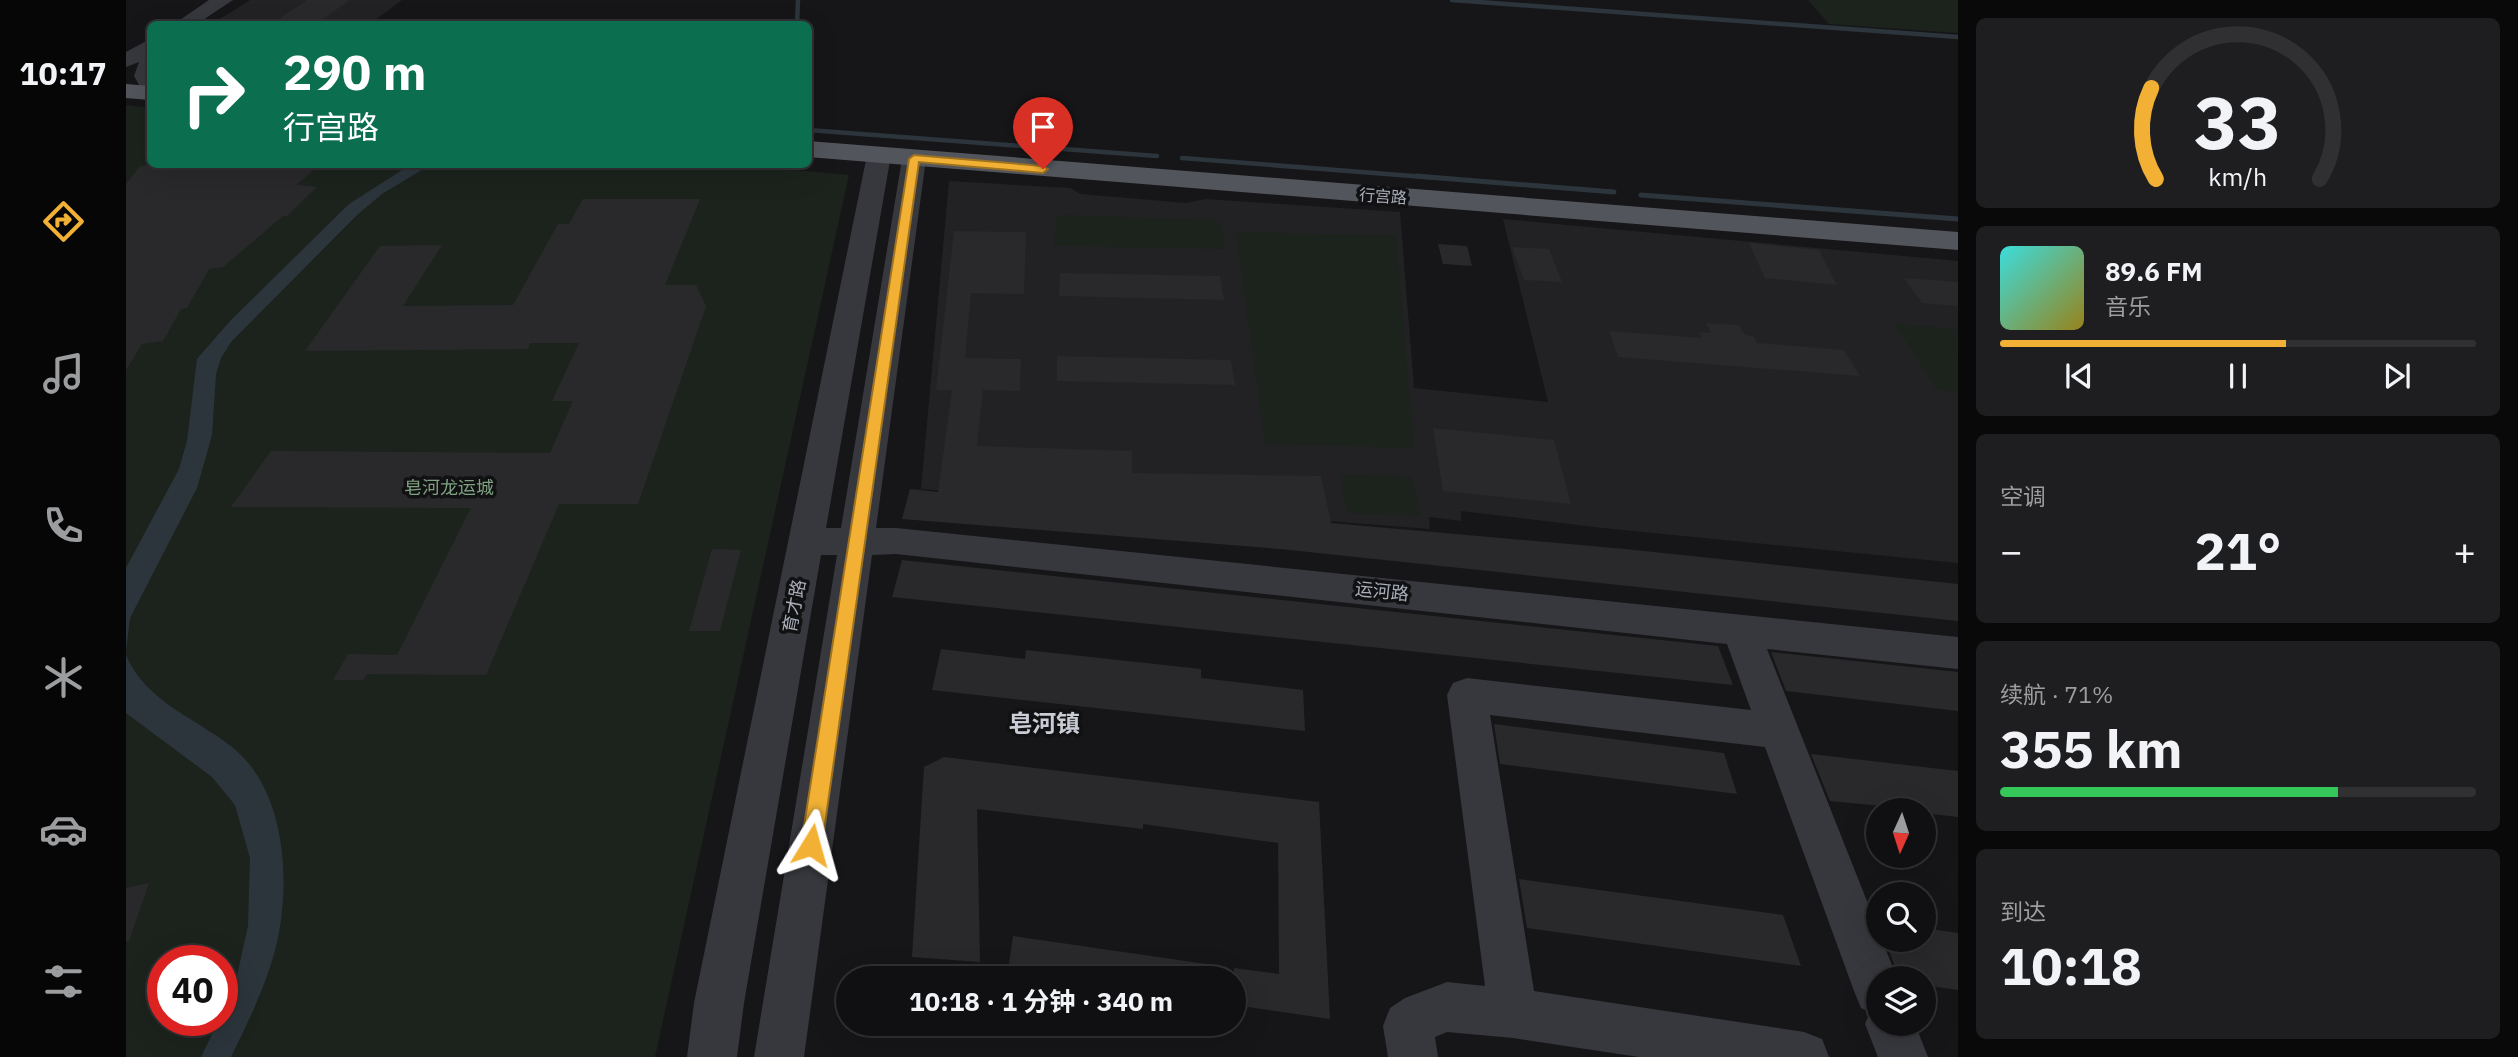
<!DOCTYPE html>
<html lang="zh">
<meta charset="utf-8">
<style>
:root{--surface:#101012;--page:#1e1e20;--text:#f1f3f6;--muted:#9c9d9f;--line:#303032;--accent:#f2b134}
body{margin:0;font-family:"IBM Plex Sans","Noto Sans SC",sans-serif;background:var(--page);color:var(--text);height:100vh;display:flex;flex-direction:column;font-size:26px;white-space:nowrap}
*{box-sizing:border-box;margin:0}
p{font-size:23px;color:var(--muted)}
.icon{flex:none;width:38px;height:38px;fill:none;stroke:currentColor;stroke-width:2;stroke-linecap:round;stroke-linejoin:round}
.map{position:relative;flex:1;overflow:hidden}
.side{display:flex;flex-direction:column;gap:18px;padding:18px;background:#09090a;width:560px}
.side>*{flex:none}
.guide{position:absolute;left:21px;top:21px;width:665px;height:147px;border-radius:10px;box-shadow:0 7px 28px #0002,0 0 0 2px var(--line);background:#0b6e4f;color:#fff;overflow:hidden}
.needle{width:46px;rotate:183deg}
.fabs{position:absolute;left:1740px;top:798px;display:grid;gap:14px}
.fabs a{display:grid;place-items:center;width:70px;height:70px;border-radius:50%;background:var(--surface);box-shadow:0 7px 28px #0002,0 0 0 2px var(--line);font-size:35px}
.speed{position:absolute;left:21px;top:945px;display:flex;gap:14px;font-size:35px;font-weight:700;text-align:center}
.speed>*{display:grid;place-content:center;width:91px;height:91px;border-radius:50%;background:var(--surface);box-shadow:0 7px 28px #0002,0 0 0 2px var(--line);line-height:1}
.speed .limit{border:10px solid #d22;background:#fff;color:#111}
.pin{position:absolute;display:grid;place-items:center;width:60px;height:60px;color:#fff;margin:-72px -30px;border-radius:50% 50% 50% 0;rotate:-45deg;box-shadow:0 0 7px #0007}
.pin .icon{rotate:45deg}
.me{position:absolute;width:77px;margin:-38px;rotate:8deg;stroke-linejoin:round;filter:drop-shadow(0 0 5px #0008)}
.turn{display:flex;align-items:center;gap:24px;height:147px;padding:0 21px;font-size:32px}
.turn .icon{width:91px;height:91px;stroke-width:2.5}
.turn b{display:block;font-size:49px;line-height:60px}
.big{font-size:52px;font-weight:700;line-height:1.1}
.side .tile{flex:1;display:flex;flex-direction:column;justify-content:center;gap:10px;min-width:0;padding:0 24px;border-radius:10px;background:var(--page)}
.side .dial{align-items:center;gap:0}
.dial svg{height:182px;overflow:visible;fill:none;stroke:var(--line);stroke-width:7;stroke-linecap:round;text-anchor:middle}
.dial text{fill:var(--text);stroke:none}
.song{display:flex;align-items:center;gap:21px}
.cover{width:84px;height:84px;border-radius:10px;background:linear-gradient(135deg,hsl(180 70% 55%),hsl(50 70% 35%))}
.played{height:7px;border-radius:4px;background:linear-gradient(90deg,var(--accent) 60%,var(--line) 60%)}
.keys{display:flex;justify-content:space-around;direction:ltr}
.heat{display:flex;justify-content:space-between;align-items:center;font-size:38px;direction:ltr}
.charge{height:10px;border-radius:5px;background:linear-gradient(90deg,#34c759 71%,var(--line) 0)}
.trip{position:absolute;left:710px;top:966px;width:410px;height:70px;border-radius:35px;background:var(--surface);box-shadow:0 7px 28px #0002,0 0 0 2px var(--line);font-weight:700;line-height:70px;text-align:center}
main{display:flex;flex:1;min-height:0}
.tabs{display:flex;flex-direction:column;width:126px;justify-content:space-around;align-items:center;background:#060607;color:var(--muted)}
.tabs .icon{width:49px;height:49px}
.tabs .on{color:var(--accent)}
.tabs b{font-size:32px;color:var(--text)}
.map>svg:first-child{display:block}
</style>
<main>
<nav class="tabs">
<b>10:17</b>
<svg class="icon on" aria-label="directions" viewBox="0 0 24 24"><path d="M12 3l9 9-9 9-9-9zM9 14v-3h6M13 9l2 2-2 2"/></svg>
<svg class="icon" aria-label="music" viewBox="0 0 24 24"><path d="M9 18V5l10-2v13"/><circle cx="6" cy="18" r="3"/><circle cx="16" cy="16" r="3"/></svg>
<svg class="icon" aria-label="phone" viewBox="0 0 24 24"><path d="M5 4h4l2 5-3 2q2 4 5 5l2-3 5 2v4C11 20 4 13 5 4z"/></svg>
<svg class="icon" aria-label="climate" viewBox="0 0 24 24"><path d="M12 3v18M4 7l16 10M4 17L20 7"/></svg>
<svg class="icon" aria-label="car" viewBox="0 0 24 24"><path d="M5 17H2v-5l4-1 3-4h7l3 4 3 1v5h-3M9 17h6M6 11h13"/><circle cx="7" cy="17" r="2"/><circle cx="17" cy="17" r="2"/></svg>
<svg class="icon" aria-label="filters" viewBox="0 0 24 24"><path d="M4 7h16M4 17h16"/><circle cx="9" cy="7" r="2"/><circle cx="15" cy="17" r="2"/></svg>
</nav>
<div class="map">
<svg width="1832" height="1057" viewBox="0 0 1832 1057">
<rect width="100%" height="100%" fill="#161618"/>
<path fill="#222225" d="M 124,0 L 276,0 L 244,24 L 86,24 Z
M 823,181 L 944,188 L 955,194 L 1060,203 L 1079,199 L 1274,212 L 1288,388 L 1422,402 L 1377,219 L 1832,261 L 1832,563 L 1477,528 L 1335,511 L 1335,521 L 1303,517 L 1304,529 L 795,489 Z"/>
<path fill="#1c231d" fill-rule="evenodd" d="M 1682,0 L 1832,0 L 1832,33 L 1703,24 Z
M 0,105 L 24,108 L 24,164 L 603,164 L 723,175 L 529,1057 L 0,1057 ZM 37,961 L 96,961 L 96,1020 L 37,1020 Z
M 942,215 L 1087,220 L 1096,224 L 1099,249 L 929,246 L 930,219 L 932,216 Z
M 1110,232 L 1270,235 L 1288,448 L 1139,444 Z
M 1769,324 L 1830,329 L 1832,392 L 1811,390 Z
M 1214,474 L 1285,477 L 1295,516 L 1221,513 Z"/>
<path fill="#2c353c" d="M 284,165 L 304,165 L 256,194 L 231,215 L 105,342 L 95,358 L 90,374 L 86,435 L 71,488 L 4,618 L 0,651 L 0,568 L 53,469 L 61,441 L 71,359 L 105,320 L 223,204 Z
M 0,655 C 20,702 68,717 106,747 C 162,791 166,890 148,954 C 138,990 121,1024 105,1057 L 75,1057 L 93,1020 L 96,1020 L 96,1012 L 110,980 L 122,926 L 124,858 L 109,805 L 86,777 L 0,713 Z"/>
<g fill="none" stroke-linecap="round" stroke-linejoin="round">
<path stroke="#2c353c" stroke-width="4.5" d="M 1326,0 L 1832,37
M 671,24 L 672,0
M 682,130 L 1031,156
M 1056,158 L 1312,178"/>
<path stroke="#2c353c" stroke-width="5" d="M 1290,176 L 1488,192
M 1515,195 L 1832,219"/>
</g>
<path fill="#29292c" d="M 181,0 L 224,0 L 190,24 L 145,24 Z
M 32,164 L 195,164 L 170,185 L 191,187 L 161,216 L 157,216 L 97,267 L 83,269 L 61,308 L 55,309 L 37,341 L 16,344 L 0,370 L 0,184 L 14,166 Z
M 457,199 L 574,199 L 539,285 L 570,285 L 580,306 L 512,504 L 433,504 L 360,675 L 241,674 L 237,680 L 207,680 L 222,654 L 271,655 L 345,508 L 105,507 L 145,451 L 424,453 L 447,401 L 426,401 L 453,343 L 404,343 L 402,349 L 179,351 L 254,246 L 316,245 L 277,306 L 387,305 L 432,224 L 443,224 Z
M 828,231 L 900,232 L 898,294 L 845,293 L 839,358 L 895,359 L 894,391 L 857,390 L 851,446 L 1006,451 L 1006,473 L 1195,476 L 1205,523 L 1499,549 L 1832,584 L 1832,621 L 1154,549 L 776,519 L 784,489 L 812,492 L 826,390 L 810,390 Z
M 1623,243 L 1693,250 L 1711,285 L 1639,278 Z
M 1312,244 L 1341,246 L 1346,266 L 1317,264 Z
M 1386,247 L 1423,249 L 1436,282 L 1398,280 Z
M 934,273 L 1094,276 L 1098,300 L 933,296 Z
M 1778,278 L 1832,282 L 1832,306 L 1796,303 Z
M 1580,323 L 1613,325 L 1619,335 L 1627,336 L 1631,343 L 1718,350 L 1734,376 L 1492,357 L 1483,331 L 1576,338 L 1573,332 L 1585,333 Z
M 931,356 L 1105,360 L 1109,385 L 931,381 Z
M 1307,428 L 1428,440 L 1445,504 L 1317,491 Z
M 586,549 L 615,550 L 594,631 L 563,631 Z
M 776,560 L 1592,646 L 1607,685 L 766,597 Z
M 815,649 L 899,659 L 900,650 L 1075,669 L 1075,678 L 1177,690 L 1179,731 L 806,690 Z
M 1645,652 L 1832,672 L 1832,711 L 1660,691 Z
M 1368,724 L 1598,753 L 1611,794 L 1374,764 Z
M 1685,754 L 1832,771 L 1832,817 L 1797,813 L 1797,810 L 1704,801 Z
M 818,757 L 1193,802 L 1204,1019 L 1108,1005 L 1108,968 L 1153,974 L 1152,843 L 1017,824 L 1017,829 L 851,809 L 854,962 L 786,957 L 798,767 Z
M 1393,879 L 1657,915 L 1675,966 L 1401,928 Z
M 23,883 L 3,941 L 0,941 L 0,888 Z
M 1797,928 L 1832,933 L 1832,990 L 1797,985 L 1797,978 L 1773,978 L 1759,940 L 1797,940 Z
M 887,936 L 1101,967 L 1101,978 L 928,978 L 882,971 Z"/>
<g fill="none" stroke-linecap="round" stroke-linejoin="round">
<path fill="#37383d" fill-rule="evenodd" d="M 83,0 L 107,0 L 71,24 L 48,24 Z
M 24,39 L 24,92 L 16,90 L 8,76 L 13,62 L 0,67 L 0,52 Z
M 753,148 L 761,150 L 765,155 L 700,528 L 715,528 L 776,159 L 780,154 L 788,152 L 796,154 L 800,159 L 750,528 L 770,528 L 1832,637 L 1832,669 L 1641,649 L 1752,929 L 1752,940 L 1756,940 L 1771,978 L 1752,978 L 1752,1024 L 1789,1024 L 1802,1057 L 1752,1057 L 1739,1024 L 1744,1012 L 1735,1008 L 1728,991 L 1639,747 L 1364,715 L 1408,991 L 1678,1032 L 1696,1039 L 1703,1057 L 1513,1057 L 1387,1038 L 1321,1032 L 1309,1037 L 1312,1057 L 1262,1057 L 1257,1026 L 1264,1008 L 1279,998 L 1321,982 L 1359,986 L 1321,695 L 1327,683 L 1341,678 L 1625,710 L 1601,644 L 770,554 L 746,555 L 678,1057 L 628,1057 L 711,555 L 695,555 L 618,1003 L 611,1057 L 561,1057 L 568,1003 L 741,155 L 745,150 Z"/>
<path fill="#53555c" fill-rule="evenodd" d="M 0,84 L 24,86 L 24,100 L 0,98 Z
M 682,141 L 1832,232 L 1832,250 L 682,157 Z"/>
</g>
<path fill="#f2b134" stroke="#9d7322" stroke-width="2" d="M 788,155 L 917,166 L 922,169 L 917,173 L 793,162 L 696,845 L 693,852 L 685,854 L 678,852 L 675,845 L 783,159 Z"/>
<g text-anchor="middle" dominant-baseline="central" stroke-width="7" stroke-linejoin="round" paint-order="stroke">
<g font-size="16" fill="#a8adb8" stroke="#111113">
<text transform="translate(1257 196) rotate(4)">行宫路</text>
</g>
<g font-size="18" fill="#7fa381" stroke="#111113">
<text x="323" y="487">皂河龙运城</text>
</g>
<g font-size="18" fill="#a8adb8" stroke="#111113">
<text transform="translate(1256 591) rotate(6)">运河路</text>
<text transform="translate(668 606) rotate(-79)">育才路</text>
</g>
<g font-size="24" font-weight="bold" fill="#c9ccd4" stroke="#111113">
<text x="918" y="723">皂河镇</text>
</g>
</g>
</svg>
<div class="fabs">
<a><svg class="needle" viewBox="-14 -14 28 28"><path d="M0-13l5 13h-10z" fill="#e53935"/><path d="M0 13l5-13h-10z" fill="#9c9d9f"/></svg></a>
<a><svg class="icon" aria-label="search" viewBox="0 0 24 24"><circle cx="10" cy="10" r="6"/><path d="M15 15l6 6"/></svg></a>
<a><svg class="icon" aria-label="layers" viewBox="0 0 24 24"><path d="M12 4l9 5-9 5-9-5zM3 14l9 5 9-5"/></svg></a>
</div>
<div class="speed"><div class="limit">40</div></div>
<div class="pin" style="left:917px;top:169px;background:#d93025"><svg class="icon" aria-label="arrive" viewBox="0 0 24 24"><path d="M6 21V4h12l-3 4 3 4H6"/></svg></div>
<svg class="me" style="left:685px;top:845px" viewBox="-20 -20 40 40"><path d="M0-17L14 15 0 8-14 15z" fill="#f2b134" stroke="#fff" stroke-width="4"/></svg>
<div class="trip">10:18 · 1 分钟 · 340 m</div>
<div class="guide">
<div class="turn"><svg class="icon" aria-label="right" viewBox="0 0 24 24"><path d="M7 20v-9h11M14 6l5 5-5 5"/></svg><div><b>290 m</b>行宫路</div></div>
</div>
</div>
<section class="side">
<div class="tile dial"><svg viewBox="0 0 100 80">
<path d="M14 69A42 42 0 1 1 86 69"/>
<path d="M14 69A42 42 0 0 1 12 29" stroke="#f2b134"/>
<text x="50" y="56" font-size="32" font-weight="700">33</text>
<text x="50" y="72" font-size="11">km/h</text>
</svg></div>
<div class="tile">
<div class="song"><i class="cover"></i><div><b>89.6 FM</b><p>音乐</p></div></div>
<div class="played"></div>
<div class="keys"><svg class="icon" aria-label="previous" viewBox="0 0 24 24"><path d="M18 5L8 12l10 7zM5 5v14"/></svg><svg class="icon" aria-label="pause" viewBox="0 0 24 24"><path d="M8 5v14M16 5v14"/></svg><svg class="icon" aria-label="next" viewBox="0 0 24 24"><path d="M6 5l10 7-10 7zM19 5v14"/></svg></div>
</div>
<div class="tile"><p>空调</p>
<div class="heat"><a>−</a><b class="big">21°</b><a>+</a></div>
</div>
<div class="tile"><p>续航 · 71%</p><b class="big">355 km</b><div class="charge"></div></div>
<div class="tile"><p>到达</p><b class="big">10:18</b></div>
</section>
</main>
